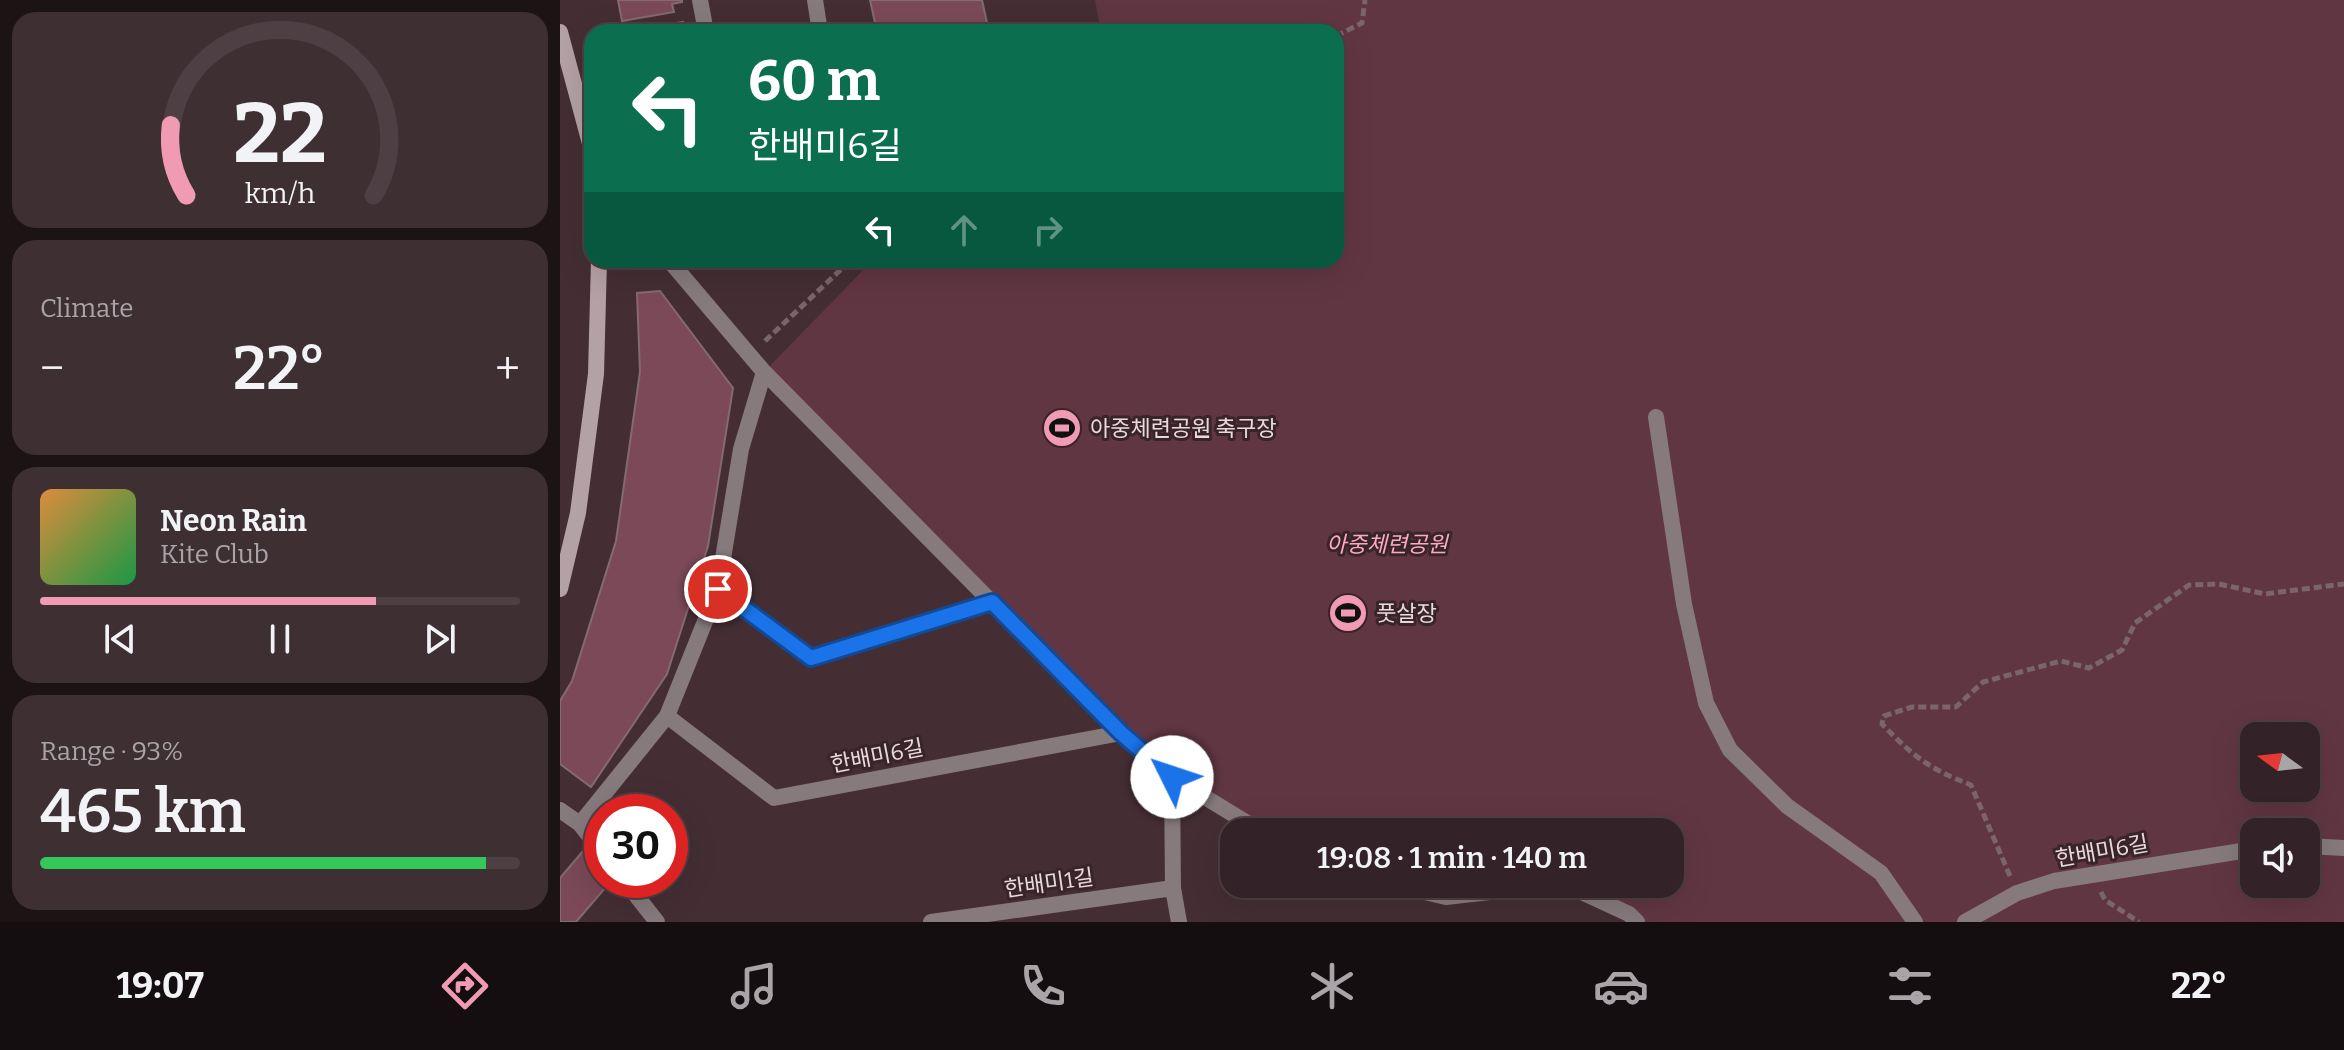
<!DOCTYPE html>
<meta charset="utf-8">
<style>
:root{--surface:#332227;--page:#3e2f33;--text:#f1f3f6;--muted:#a9a4a7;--line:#4e3f44;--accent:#f19ab4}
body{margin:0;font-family:Bitter,"Noto Sans KR",serif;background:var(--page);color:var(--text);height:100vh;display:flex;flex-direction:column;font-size:30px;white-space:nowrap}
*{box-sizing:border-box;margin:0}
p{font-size:26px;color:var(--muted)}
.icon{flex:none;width:44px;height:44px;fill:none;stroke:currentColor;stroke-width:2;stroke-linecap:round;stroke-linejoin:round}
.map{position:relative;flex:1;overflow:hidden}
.sheet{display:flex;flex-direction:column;gap:12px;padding:12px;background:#1c1315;width:560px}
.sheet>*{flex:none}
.hud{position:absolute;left:24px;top:24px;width:760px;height:244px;border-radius:24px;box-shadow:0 8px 32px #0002,0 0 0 2px var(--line);background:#0b6e4f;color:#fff;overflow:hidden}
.needle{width:52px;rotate:285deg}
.fabs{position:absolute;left:1680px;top:722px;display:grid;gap:16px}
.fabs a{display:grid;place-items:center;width:80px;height:80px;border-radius:16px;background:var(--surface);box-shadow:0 8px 32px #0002,0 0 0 2px var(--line);font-size:40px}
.speed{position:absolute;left:24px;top:794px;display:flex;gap:16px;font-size:40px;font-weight:700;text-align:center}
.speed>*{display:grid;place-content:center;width:104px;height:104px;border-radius:50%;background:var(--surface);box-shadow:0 8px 32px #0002,0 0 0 2px var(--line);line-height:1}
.speed .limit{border:12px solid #d22;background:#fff;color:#111}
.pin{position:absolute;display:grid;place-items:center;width:68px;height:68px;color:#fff;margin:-34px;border:4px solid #fff;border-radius:50%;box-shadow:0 2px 8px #0007}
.me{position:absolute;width:88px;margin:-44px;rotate:311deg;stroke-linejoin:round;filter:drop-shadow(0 0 6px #0008)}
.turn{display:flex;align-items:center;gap:28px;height:168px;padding:0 32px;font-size:36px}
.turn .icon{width:104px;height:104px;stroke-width:2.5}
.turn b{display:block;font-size:56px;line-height:68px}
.lanes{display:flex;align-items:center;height:76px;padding:0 32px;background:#0003;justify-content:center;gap:40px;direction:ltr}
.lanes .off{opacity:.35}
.big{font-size:60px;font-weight:600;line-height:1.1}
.sheet .widget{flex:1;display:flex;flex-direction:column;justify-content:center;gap:12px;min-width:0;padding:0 28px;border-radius:24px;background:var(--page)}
.sheet .dial{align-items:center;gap:0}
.dial svg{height:208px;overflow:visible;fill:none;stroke:var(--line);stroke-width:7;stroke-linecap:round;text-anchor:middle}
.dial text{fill:var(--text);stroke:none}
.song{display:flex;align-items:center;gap:24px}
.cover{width:96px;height:96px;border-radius:12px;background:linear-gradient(135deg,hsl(30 70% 55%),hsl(140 70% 35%))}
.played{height:8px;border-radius:4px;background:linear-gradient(90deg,var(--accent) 70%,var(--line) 70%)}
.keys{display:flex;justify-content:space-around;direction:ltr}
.heat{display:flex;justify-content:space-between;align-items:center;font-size:44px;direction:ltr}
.charge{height:12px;border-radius:6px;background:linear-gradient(90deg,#34c759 93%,var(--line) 0)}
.trip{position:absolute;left:660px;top:818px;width:464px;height:80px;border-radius:24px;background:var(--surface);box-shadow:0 8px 32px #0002,0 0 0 2px var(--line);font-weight:600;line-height:80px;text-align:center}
.menu{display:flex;height:128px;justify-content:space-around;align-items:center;background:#140e10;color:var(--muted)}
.menu .icon{width:56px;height:56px}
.menu .on{color:var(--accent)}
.menu b{font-size:36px;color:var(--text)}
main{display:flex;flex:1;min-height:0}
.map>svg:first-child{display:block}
</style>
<main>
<section class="sheet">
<div class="widget dial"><svg viewBox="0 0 100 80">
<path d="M14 69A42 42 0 1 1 86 69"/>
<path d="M14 69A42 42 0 0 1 8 42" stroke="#f19ab4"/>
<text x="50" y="56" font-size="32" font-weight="700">22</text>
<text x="50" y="72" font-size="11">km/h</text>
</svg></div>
<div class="widget"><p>Climate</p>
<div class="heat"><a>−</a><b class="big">22°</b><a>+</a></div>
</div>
<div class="widget">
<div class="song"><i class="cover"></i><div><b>Neon Rain</b><p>Kite Club</p></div></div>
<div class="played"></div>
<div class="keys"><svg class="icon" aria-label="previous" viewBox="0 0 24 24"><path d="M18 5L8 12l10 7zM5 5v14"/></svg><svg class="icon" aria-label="pause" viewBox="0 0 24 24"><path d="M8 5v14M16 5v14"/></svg><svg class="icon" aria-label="next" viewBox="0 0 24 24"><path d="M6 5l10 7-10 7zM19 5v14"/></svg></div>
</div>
<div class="widget"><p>Range · 93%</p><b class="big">465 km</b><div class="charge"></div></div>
</section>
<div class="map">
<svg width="1784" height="922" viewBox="0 0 1784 922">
<rect width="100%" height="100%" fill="#442e34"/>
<path fill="#613643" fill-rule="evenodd" d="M 535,0 L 1784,0 L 1784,922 L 1077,922 L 1015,889 L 886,897 L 830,884 L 1110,884 L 1110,832 L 702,832 L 612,777 L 204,372 L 313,260 L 776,260 L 776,32 L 541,32 ZM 1694,736 L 1746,736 L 1746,788 L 1694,788 ZM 1694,832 L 1746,832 L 1746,884 L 1694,884 Z"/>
<path fill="#7b4958" stroke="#846a71" stroke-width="2" d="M 58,0 L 122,0 L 122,2 L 112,4 L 114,12 L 62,21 Z
M 310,0 L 422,0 L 429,32 L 317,32 Z
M 123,22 L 125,32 L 64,32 Z
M 100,291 L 173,388 L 148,546 L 107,674 L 31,787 L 0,764 L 0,701 L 12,681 L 56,541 L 80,372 L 77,293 Z
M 23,851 L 42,867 L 42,880 L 52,880 L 16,922 L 0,922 L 0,878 Z"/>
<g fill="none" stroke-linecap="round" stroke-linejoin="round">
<path stroke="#79656a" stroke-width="5" stroke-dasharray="8 4" stroke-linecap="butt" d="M 776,36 L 802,23 L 805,0
M 205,341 L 291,260
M 1450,876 L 1411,785 C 1368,768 1354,757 1322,724 L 1324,716 L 1352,707 L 1396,707 L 1423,682 L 1501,661 L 1529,668 L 1562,650 L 1575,623 L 1629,585 L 1659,584 L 1705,594 L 1784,584
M 1541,892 L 1545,900 L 1579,922"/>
<path stroke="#867a7d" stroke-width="16" d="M 140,0 L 146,32
M 255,0 L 260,32
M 109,260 L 204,372 L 561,733 L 612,777 L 702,832
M 1096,417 L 1124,604 L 1146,703 L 1170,750 L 1227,806 L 1321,873 L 1355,922
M 158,589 L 251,658 L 432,602
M 107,716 L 214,798 L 561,733
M 612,777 L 613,888 L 619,922
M 0,810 L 20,824 L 42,852
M 20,824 L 107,716 L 158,589 L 181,449 L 204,372
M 1746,846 L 1784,848
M 64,880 L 97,922
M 830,884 L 886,897 L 974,887 L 1015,889 L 1069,914 L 1077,922
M 371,922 L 613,888
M 1405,922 L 1457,893 L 1494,881 L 1694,849"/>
<path stroke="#b4a1a6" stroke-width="16" d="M 0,32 L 32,151
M 0,589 L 18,513 L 36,374 L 39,260"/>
</g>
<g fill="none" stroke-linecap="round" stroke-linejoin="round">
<defs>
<path id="route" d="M 158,589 L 251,658 L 432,602 L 561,733 L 612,777"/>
</defs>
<use href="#route" stroke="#114b97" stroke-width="20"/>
<use href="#route" stroke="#1a73e8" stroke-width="14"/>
</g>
<defs>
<symbol id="stadium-disc" viewBox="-11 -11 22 22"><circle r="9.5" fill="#f19ab4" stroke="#39242a"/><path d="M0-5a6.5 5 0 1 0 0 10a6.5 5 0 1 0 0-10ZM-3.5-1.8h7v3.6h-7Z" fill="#111"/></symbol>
</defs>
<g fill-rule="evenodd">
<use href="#stadium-disc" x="480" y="406" width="44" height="44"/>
<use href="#stadium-disc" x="766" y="591" width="44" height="44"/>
</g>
<g text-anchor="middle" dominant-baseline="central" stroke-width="6" stroke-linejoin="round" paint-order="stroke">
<g font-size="22" fill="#e8d9dd" stroke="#39242a" text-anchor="start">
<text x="530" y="428">아중체련공원 축구장</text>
<text x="816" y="613">풋살장</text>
</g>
<g font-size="22" font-style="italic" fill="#fcaac3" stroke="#39242a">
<text x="827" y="544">아중체련공원</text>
</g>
<g font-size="22" fill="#e8d9dd" stroke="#39242a">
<text transform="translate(317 756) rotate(-11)">한배미6길</text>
<text transform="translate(1542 851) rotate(-10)">한배미6길</text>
<text transform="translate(489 883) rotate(-8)">한배미1길</text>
</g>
</g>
</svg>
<div class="fabs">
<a><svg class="needle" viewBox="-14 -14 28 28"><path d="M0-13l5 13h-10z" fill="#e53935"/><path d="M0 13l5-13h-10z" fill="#a9a4a7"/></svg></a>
<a><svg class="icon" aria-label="sound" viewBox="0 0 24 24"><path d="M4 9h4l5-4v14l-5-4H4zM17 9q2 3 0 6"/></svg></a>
</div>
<div class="speed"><div class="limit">30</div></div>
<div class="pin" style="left:158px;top:589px;background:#d93025"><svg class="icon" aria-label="arrive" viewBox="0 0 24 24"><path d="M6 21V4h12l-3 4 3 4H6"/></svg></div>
<svg class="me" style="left:612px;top:777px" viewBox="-20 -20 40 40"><circle r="19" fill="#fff"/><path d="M0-13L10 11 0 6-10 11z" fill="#1a73e8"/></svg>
<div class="trip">19:08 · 1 min · 140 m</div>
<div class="hud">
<div class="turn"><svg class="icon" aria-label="left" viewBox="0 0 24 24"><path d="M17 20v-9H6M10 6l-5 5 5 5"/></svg><div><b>60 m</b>한배미6길</div></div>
<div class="lanes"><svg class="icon" aria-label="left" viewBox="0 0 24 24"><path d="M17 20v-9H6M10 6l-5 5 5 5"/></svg><svg class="icon off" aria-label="ahead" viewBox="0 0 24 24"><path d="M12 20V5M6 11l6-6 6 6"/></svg><svg class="icon off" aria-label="right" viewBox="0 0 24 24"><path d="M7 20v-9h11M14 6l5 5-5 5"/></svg></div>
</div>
</div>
</main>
<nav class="menu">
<b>19:07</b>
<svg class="icon on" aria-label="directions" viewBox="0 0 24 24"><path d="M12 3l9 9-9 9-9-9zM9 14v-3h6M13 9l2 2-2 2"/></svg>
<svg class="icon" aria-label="music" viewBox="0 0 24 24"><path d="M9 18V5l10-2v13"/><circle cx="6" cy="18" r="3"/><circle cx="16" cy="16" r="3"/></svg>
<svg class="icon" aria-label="phone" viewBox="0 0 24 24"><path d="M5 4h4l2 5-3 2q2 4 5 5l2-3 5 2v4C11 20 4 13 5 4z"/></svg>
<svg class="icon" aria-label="climate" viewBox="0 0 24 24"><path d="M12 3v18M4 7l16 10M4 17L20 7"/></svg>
<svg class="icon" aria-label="car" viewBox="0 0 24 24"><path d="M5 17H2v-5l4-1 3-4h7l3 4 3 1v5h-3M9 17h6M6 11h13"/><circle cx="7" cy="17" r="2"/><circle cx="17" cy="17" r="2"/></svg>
<svg class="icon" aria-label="filters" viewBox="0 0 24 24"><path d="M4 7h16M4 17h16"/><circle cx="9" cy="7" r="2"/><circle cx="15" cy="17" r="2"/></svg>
<b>22°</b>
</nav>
